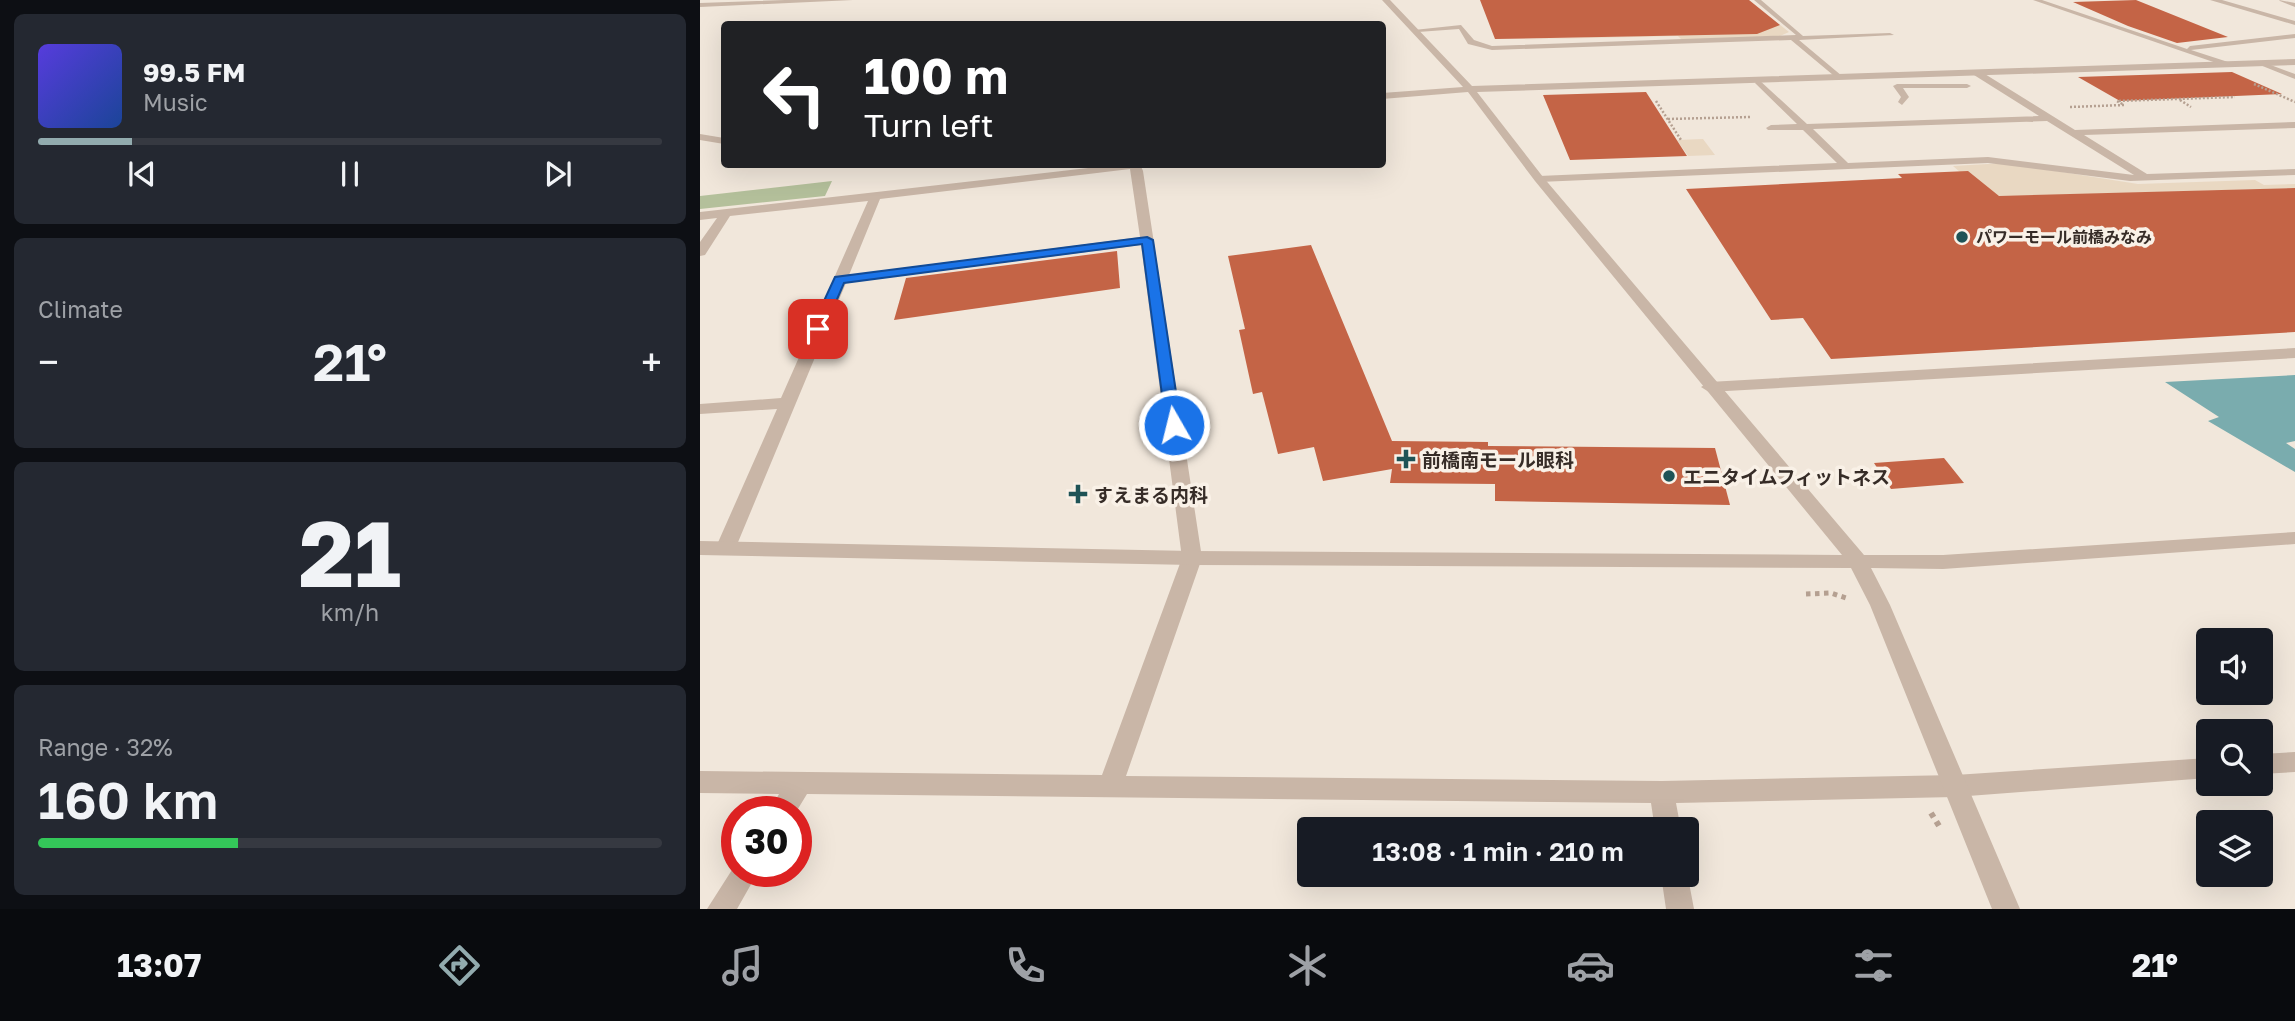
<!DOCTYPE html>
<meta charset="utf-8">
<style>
:root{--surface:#171b24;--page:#242831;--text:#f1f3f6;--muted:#9ea1a6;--line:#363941;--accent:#92abae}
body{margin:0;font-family:"Golos Text","Noto Sans JP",sans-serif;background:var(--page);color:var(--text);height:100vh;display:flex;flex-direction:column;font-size:26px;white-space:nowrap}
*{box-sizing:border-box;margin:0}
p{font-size:23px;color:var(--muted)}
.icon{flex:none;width:38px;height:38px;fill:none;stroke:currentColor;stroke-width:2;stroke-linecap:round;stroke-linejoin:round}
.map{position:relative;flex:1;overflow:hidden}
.sheet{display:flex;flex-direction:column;gap:14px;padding:14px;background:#0d0f14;width:700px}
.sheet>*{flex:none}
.guide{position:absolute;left:21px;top:21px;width:665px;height:147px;border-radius:7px;box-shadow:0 7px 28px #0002;background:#202124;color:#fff;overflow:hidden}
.controls{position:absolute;left:1496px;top:628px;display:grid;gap:14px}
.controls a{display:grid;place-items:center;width:77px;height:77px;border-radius:7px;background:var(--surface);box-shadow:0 7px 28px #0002;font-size:35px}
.speed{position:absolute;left:21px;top:796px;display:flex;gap:14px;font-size:35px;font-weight:700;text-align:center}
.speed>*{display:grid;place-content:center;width:91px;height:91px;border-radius:50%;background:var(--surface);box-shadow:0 7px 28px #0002;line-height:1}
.speed .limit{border:10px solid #d22;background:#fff;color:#111}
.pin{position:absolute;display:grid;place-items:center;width:60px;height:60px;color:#fff;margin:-30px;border-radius:14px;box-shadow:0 4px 10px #0006}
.me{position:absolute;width:77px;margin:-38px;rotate:352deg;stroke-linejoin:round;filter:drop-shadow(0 0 5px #0008)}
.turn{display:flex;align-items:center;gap:24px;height:147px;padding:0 28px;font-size:32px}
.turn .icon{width:91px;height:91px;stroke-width:2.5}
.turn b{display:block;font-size:49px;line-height:60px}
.big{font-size:52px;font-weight:600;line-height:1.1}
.sheet .tile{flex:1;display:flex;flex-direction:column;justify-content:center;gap:10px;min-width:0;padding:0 24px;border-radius:10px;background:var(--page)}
.sheet .dial{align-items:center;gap:0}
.dial b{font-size:91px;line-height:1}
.song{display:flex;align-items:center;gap:21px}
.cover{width:84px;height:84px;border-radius:10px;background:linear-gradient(135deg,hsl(250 70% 55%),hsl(220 70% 35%))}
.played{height:7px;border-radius:4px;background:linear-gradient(90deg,var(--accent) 15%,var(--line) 15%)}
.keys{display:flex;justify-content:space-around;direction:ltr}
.heat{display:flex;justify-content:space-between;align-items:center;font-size:38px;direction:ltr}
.charge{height:10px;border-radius:5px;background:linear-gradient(90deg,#34c759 32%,var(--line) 0)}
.trip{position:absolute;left:597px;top:817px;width:402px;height:70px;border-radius:7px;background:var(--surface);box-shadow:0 7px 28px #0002;font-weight:600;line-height:70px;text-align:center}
.tabs{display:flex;height:112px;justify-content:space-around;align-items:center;background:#090b0e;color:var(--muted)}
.tabs .icon{width:49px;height:49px}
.tabs .active{color:var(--accent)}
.tabs b{font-size:32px;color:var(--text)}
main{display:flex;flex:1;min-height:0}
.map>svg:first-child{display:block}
</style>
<main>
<section class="sheet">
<div class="tile">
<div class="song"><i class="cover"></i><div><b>99.5 FM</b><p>Music</p></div></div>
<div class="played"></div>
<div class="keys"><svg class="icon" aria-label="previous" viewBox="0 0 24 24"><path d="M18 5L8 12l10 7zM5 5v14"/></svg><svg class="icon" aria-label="pause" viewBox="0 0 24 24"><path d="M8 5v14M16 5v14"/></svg><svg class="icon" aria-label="next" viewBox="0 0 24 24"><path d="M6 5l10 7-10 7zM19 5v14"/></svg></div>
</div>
<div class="tile"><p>Climate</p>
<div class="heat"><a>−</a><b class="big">21°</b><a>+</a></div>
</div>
<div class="tile dial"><b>21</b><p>km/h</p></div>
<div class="tile"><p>Range · 32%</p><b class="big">160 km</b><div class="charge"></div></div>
</section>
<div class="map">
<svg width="1595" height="909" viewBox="0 0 1595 909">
<rect width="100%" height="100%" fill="#f1e7db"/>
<path fill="#b4c09b" d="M 132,181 L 125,196 L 0,209 L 0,196 Z"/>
<path fill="#e9d8c2" d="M 1059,17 L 1070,17 L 1089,32 L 1080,36 L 982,40 L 978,36 L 796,40 L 976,35 Z
M 1003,139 L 1015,155 L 988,156 L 977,140 Z
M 1305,163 L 1438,184 L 1555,180 L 1564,185 L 1595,184 L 1595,188 L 1289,197 L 1253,166 Z"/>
<path fill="#7aacae" d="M 1595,375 L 1595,441 L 1586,443 L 1595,449 L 1595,472 L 1508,421 L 1519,417 L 1465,382 Z"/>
<path fill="#c46446" d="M 780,0 L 1049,0 L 1080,25 L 1057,34 L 795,39 Z
M 1436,0 L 1528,37 L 1477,43 L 1428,26 L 1373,2 Z
M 1532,72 L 1582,94 L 1420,101 L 1378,77 Z
M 946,92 L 987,156 L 870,160 L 843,95 Z
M 1268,171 L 1299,196 L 1595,188 L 1595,332 L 1131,359 L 1103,318 L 1071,320 L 986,189 L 1202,178 L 1198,174 Z
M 611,245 L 692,441 L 788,442 L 788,446 L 1015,448 L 1030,505 L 795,501 L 795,484 L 690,483 L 692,469 L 623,481 L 614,447 L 578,454 L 562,392 L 553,394 L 539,330 L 545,329 L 528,256 Z
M 417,251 L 420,288 L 194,320 L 206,278 Z
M 1244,458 L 1264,483 L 1191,489 L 1174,463 Z"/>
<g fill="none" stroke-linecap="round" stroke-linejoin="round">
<path stroke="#b5a091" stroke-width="2.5" stroke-dasharray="2 2" stroke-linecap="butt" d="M 1554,84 L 1595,102
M 1480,100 L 1491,107
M 956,101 L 981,140
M 1370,107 L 1424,105 L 1417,101 L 1535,97
M 968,119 L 1050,117"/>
<path stroke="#b5a091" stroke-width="5" stroke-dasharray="4.5 4.5" stroke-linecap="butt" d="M 1106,594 L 1131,593 L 1149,599"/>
<path stroke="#b5a091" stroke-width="6" stroke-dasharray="5 5" stroke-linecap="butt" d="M 1231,813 L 1241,829"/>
<path fill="#c9b6a7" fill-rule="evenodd" d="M 1054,0 L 1061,0 L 1103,36 L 1190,33 L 1194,35 L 1099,40 L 1142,76 L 1139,80 L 1091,40 L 792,50 L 768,44 L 759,29 L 718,32 L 714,30 L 761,25 L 774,40 L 792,46 L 1096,35 Z
M 1333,0 L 1342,0 L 1487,49 L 1490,46 L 1595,34 L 1595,38 L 1491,50 L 1528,62 L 1525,66 Z
M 1579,0 L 1595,3 L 1595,7 L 1580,1 Z
M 1560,61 L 1595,74 L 1595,79 L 1560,65 Z
M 1274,71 L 1280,71 L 1375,130 L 1595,122 L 1595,128 L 1384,135 L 1447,174 L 1595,169 L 1595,175 L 1430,181 L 1288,163 L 839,182 L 834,179 L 839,176 L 1137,163 L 1103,130 L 1068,130 L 1066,128 L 1071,125 L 1097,124 L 1055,83 L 1058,79 L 1107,124 L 1339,116 L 1274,75 ZM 1347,121 L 1434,175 L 1288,157 L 1148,163 L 1113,129 Z
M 1197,84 L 1267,84 L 1271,86 L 1267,88 L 1203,88 L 1209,97 L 1202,105 L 1198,102 L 1201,97 L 1193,86 Z"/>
<path fill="#c9b6a7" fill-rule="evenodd" d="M 85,0 L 153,0 L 0,7 L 0,3 Z
M 423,164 L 440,164 L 443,171 L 502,558 L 426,776 L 962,781 L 1255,775 L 1508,758 L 1508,778 L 1255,797 L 976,803 L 981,830 L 955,830 L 951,803 L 107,794 L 96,812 L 69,812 L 79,794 L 0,793 L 0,771 L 402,775 L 482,558 L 441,245 L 146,283 L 36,547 L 33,552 L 19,552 L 16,547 L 77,409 L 0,414 L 0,404 L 81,398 L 168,201 L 30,216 L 5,255 L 0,256 L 0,242 L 17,218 L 0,220 L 0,212 ZM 430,169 L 440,237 L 149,275 L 180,199 Z
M 1595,348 L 1595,358 L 1009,392 L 1001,387 L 1009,382 Z
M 1595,752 L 1595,772 L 1561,774 L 1561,754 Z
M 37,862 L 37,872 L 58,872 L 37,909 L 7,909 Z
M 987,872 L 994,909 L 966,909 L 961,875 L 987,875 Z"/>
<path fill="#c9b6a7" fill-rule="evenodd" d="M 682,0 L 690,0 L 772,86 L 1595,59 L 1595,65 L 777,92 L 843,177 L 1164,555 L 1243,555 L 1595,532 L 1595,544 L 1243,569 L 1171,568 L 1190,605 L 1320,909 L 1292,909 L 1170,605 L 1151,568 L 492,565 L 0,555 L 0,541 L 492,551 L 1142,555 L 835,181 L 768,92 L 682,99 L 682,93 L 763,87 Z
M 1510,0 L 1522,0 L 1595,21 L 1595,25 Z
M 0,134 L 24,138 L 24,144 L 0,140 Z"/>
</g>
<path fill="#1a73e8" stroke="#114b97" stroke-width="2" d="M 447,237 L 453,240 L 481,425 L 479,428 L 474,430 L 466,425 L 442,244 L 144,283 L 123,332 L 111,329 L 135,277 Z"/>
<g fill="#1e5356" stroke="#f9f1e7" stroke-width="2.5">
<circle cx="1262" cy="237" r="7"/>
<path d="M702.5 448.5h7v7h7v7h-7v7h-7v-7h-7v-7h7z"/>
<circle cx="969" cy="476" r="7"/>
<path d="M374.5 483.5h7v7h7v7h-7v7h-7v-7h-7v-7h7z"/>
</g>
<g text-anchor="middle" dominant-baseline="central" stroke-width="7" stroke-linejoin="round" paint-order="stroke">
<g font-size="16" font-weight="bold" fill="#362c27" stroke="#f9f1e7" text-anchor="start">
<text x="1276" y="237">パワーモール前橋みなみ</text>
</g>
<g font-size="19" font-weight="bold" fill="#362c27" stroke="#f9f1e7" text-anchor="start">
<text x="722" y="459">前橋南モール眼科</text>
<text x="983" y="476">エニタイムフィットネス</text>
<text x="394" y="494">すえまる内科</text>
</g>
</g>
</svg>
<div class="controls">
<a><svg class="icon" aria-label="sound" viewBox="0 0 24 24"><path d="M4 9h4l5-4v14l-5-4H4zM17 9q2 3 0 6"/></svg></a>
<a><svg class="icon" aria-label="search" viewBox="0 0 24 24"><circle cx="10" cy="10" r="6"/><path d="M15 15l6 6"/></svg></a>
<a><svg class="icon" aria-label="layers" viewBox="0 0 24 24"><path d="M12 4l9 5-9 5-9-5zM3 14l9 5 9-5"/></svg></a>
</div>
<div class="speed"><div class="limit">30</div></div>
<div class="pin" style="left:118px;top:329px;background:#d93025"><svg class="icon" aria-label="arrive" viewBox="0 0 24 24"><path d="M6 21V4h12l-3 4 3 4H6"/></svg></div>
<svg class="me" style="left:474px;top:425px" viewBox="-20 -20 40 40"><circle r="17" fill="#1a73e8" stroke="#fff" stroke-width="3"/><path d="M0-11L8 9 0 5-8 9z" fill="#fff"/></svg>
<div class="trip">13:08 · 1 min · 210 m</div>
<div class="guide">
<div class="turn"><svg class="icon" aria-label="left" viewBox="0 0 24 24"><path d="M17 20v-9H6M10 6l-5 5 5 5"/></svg><div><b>100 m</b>Turn left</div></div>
</div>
</div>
</main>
<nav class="tabs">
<b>13:07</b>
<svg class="icon active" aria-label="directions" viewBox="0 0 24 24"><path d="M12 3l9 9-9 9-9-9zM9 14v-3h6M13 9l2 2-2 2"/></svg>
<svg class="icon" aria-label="music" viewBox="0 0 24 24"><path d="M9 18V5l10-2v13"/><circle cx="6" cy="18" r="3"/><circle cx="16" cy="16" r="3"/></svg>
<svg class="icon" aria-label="phone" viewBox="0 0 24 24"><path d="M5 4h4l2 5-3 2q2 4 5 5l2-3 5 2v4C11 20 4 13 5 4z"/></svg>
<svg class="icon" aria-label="climate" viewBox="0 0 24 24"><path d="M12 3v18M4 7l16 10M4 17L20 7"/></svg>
<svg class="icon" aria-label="car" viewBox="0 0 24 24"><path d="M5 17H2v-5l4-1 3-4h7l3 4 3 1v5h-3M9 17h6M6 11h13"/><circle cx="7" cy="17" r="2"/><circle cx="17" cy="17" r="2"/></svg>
<svg class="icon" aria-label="filters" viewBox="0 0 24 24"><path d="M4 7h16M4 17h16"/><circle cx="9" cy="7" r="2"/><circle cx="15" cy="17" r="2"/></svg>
<b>21°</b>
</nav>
